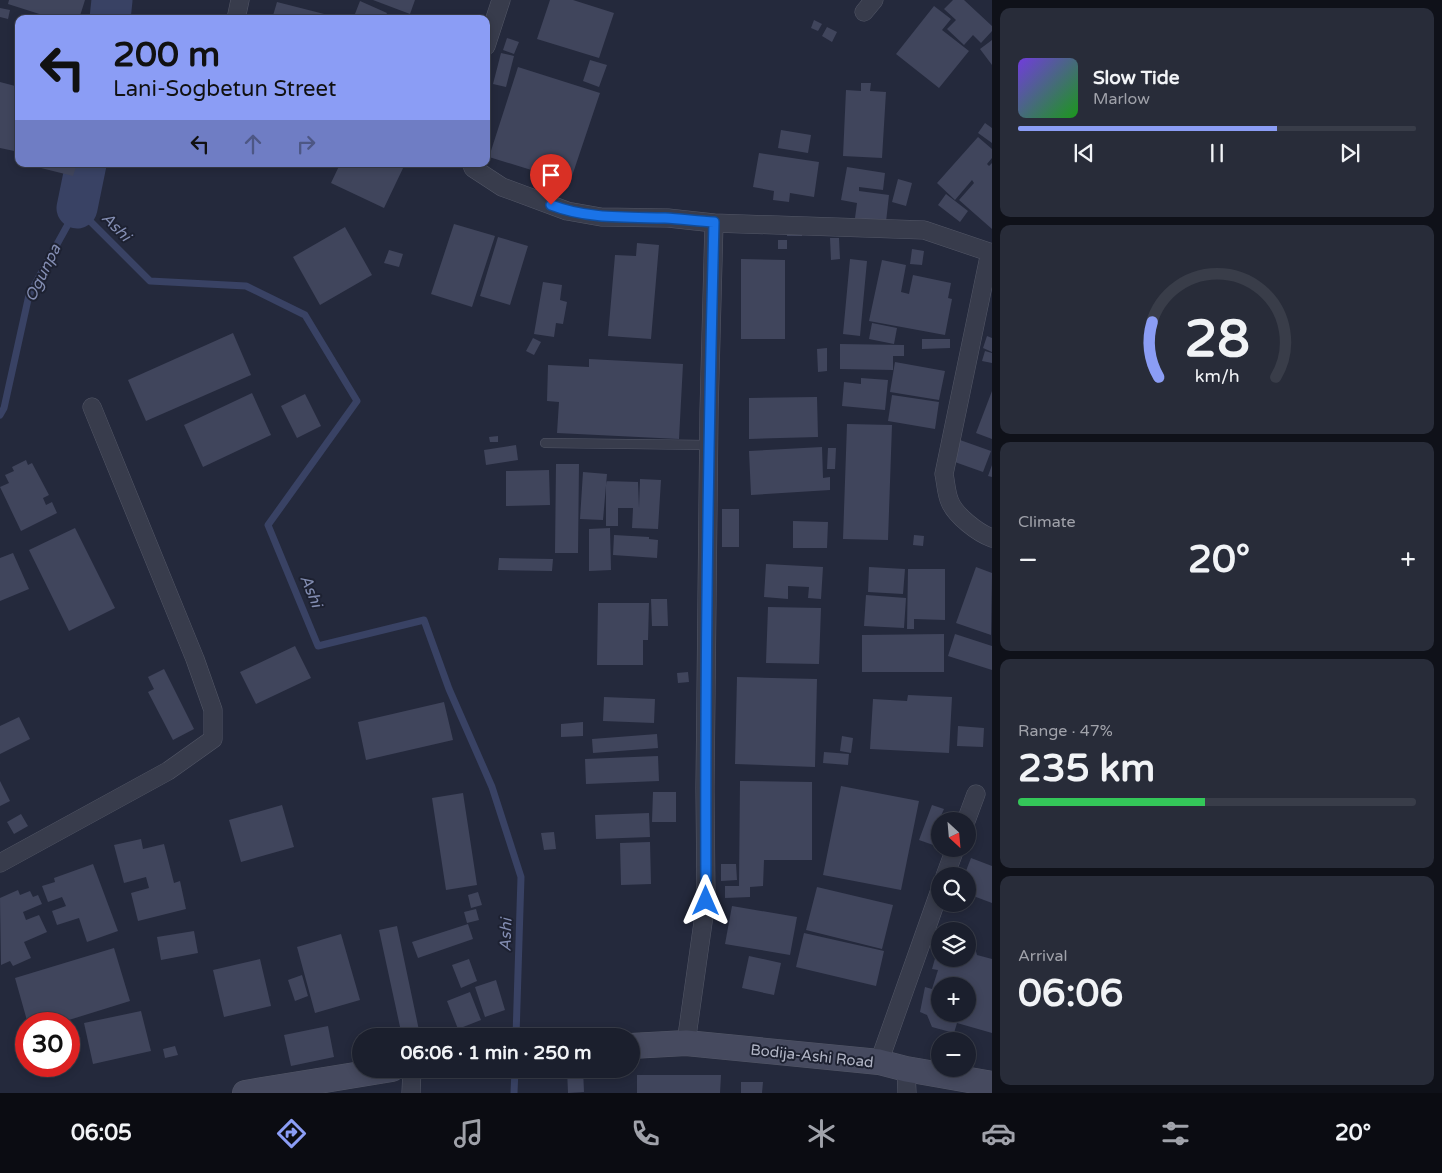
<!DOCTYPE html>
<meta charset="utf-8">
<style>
:root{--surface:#1b1f2d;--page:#282c39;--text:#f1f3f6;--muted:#a0a2aa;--line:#393d49;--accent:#8b9df5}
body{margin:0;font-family:"Varela Round",sans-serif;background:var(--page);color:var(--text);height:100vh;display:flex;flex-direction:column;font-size:19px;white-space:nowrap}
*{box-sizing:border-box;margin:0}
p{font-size:16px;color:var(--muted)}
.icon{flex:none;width:28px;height:28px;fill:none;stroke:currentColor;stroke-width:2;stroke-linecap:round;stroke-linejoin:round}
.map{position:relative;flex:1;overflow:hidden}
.details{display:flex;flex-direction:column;gap:8px;padding:8px;background:#0f1119;width:450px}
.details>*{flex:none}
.top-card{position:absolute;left:15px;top:15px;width:475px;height:152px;border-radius:10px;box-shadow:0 2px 8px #0003,0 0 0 1px var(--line);background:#8b9df5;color:#111;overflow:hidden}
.needle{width:32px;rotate:154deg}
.fabs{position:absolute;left:931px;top:812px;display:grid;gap:10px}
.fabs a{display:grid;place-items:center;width:45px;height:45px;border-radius:50%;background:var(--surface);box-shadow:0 2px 8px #0003,0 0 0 1px var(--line);font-size:25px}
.speed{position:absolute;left:15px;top:1012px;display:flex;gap:10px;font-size:25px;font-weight:700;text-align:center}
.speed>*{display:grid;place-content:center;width:65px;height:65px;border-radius:50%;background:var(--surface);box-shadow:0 2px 8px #0003,0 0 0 1px var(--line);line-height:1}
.speed .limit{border:8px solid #d22;background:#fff;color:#111}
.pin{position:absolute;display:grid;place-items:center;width:42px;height:42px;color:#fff;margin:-51px -21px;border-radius:50% 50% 50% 0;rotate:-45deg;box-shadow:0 0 5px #0007}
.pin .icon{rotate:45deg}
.me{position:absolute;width:55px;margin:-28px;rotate:0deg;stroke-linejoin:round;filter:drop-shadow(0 0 4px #0008)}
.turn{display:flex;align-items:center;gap:18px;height:105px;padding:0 15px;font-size:22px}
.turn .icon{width:65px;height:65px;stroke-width:2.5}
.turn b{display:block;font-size:35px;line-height:42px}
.lanes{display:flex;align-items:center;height:48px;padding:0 15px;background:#0003;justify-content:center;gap:25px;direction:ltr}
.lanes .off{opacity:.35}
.big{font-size:38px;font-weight:700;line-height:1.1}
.details .widget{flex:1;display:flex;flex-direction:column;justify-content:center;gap:8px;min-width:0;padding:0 18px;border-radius:10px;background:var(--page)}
.details .dial{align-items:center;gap:0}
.dial svg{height:130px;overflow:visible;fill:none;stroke:var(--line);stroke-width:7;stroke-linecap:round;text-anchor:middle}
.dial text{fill:var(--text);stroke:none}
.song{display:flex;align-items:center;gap:15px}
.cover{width:60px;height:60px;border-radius:8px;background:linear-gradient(135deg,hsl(260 70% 55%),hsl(120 70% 35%))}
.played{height:5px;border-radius:2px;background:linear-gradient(90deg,var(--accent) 65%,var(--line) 65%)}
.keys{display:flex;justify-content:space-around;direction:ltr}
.heat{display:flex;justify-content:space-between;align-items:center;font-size:28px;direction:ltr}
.charge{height:8px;border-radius:4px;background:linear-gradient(90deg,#34c759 47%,var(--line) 0)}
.trip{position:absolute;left:352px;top:1028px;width:288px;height:50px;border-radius:25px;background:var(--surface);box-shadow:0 2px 8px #0003,0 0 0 1px var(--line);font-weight:700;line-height:50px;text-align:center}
.dock{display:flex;height:80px;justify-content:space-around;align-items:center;background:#0b0c12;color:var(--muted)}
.dock .icon{width:35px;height:35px}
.dock .active{color:var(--accent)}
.dock b{font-size:22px;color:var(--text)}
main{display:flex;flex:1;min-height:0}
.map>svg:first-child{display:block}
</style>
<main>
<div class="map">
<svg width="992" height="1093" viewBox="0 0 992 1093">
<rect width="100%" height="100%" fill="#24293c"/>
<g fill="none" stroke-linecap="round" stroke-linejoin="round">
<path stroke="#394264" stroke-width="7" d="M 0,415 L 4,408 L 29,295 L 77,208 L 150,281 L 246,286 L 305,315 L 357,401 L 268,525 L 318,646 L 424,620 L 449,689 L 492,787 L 521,877 L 516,1036
M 514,1093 L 515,1069"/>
<path stroke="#394264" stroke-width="41" d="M 110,19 L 112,0
M 77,208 L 86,164"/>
</g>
<path fill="#40455c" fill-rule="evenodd" d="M 9,0 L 85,0 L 79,19 L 55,19 L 8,4 Z
M 373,0 L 415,0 L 410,14 Z
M 550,0 L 573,0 L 614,13 L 599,58 L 537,39 Z
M 953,0 L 964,0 L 992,26 L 992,31 L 981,43 L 973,35 L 964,45 L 947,29 L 956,20 L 944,9 Z
M 360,1 L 387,13 L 384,19 L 353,19 Z
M 277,2 L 332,16 L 331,19 L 272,19 Z
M 934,6 L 951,19 L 942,30 L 969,51 L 939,88 L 896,54 Z
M 0,8 L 10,10 L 8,19 L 0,17 Z
M 814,20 L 822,24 L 818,31 L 811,28 Z
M 827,27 L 837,32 L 832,42 L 822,36 Z
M 507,38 L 519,42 L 514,54 L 503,50 Z
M 992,40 L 992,65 L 980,49 Z
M 501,53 L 514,56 L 506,87 L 493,84 Z
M 590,60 L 607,65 L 599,87 L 583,81 Z
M 518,67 L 600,93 L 570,182 L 489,157 Z
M 0,82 L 19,87 L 19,152 L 0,148 Z
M 861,83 L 871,83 L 870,91 L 886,92 L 882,158 L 843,156 L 846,90 L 861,91 Z
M 985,123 L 992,128 L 992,143 L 978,133 Z
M 781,130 L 811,135 L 808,153 L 778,148 Z
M 978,137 L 992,149 L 992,158 L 987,164 L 989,166 L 992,163 L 992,229 L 959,200 L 974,183 L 972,180 L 955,200 L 937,183 Z
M 759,153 L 819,162 L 814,197 L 790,193 L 789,202 L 773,200 L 774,191 L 753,187 Z
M 38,164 L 77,164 L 73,176 L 37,167 Z
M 340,164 L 405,164 L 384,208 L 331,183 Z
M 847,167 L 885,173 L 883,190 L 859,187 L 859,191 L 889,195 L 886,222 L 855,218 L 857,203 L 841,200 Z
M 898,179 L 912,183 L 906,206 L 892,202 Z
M 946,194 L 968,211 L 960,222 L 938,205 Z
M 454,224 L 495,236 L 472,307 L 431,294 Z
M 345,227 L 372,275 L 320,305 L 293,257 Z
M 787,231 L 803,232 L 802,236 L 787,236 Z
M 498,237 L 528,246 L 510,305 L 480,296 Z
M 830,238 L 839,238 L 840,259 L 831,260 Z
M 778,240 L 787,240 L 787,249 L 778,249 Z
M 637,243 L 659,245 L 651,339 L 608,336 L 615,255 L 636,256 Z
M 912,249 L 924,251 L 922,265 L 910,264 Z
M 389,250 L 403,254 L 399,267 L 384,263 Z
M 741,259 L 785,260 L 785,339 L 741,339 Z
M 850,259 L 867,261 L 860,336 L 843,334 Z
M 882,260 L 906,265 L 901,292 L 909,294 L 913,275 L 951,283 L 948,298 L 952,299 L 945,335 L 869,321 Z
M 543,282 L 562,285 L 560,300 L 567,302 L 563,324 L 556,323 L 554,337 L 534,334 Z
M 872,323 L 897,328 L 894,344 L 869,339 Z
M 233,333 L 251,375 L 146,421 L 128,380 Z
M 987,336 L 992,338 L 992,352 L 983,348 Z
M 533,338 L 541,342 L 534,355 L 526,351 Z
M 922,339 L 950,339 L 950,348 L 922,349 Z
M 840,344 L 904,345 L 904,356 L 893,356 L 893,370 L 840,369 Z
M 827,348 L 827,371 L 818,372 L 817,349 Z
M 985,351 L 992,353 L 992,363 L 982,361 Z
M 589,359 L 683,364 L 679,439 L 557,433 L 559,402 L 547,401 L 548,365 L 589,367 Z
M 895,362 L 945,371 L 939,400 L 890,392 Z
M 861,378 L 888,380 L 885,410 L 842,406 L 844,382 L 861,384 Z
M 992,391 L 992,439 L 976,433 Z
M 252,393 L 271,435 L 203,467 L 184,425 Z
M 305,394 L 321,426 L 297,438 L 281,406 Z
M 892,395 L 939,402 L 935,429 L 888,421 Z
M 817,397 L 818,437 L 749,439 L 749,398 Z
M 847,424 L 892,425 L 888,540 L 843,539 Z
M 498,436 L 498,442 L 490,442 L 489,437 Z
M 960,440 L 991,451 L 983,472 L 952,461 Z
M 516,445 L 518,460 L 486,465 L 484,450 Z
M 822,447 L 823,478 L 830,477 L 830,490 L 751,495 L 749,451 Z
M 828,448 L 836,448 L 835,469 L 827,469 Z
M 26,460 L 28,465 L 32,463 L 49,495 L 43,498 L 46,505 L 52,502 L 57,513 L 21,531 L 0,487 L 9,483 L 5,475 L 14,471 L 12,467 Z
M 556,464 L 579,464 L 578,553 L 555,553 Z
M 992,465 L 992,477 L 988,476 Z
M 549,470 L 550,505 L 506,506 L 506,471 Z
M 583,472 L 607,474 L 603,520 L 580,519 Z
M 640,479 L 661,480 L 658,529 L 632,528 L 633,508 L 618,508 L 618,526 L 606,526 L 606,481 L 638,482 L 639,508 Z
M 722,509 L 739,509 L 739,547 L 722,547 Z
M 793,521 L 828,522 L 827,548 L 793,548 Z
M 75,528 L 115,608 L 69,631 L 29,550 Z
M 610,528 L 611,570 L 589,571 L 589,529 Z
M 614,535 L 649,537 L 649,539 L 658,540 L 657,558 L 613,555 Z
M 914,535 L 924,536 L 923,546 L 913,545 Z
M 13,553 L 29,589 L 0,601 L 0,558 Z
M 499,558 L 553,559 L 552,571 L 498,570 Z
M 766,564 L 823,567 L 821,599 L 808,598 L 809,587 L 788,586 L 788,599 L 764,597 Z
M 869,567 L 905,569 L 903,594 L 868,592 Z
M 976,567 L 992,573 L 991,635 L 956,623 Z
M 908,569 L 945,569 L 945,620 L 914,619 L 914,629 L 907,629 Z
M 866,595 L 906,598 L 904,628 L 864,626 Z
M 651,599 L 667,599 L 668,626 L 652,626 Z
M 598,603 L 649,603 L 648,640 L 643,640 L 643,665 L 597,665 Z
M 768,607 L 821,608 L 819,664 L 766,663 Z
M 944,634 L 944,672 L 862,672 L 862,635 Z
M 955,634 L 992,646 L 992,670 L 948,656 Z
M 295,646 L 311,678 L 256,704 L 240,672 Z
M 164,669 L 194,729 L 173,740 L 148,692 L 154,689 L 148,677 Z
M 688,672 L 689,682 L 678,683 L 677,673 Z
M 737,677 L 817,679 L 815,767 L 735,764 Z
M 908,695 L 952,697 L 949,753 L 870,749 L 873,699 L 907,701 Z
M 604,697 L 655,699 L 654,723 L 603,721 Z
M 444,702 L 453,740 L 366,760 L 358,722 Z
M 19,717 L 30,739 L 0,754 L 0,726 Z
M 583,722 L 583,736 L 561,737 L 561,724 Z
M 958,726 L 984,728 L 983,747 L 957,746 Z
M 657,734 L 658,748 L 593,753 L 592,739 Z
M 842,736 L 853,738 L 851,753 L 840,751 Z
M 824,752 L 849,754 L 848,765 L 823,763 Z
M 658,756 L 659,781 L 586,784 L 585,759 Z
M 0,781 L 10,801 L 0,806 Z
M 740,781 L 812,782 L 812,860 L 764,860 L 763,886 L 750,887 L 750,897 L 725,898 L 725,886 L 739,886 Z
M 841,786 L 919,801 L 901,890 L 823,875 Z
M 653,792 L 676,792 L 676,822 L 652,822 Z
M 463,793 L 477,885 L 446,890 L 432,798 Z
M 282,805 L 294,847 L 241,862 L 229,820 Z
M 932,805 L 944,809 L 940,818 L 946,820 L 945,821 L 940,821 L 940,835 L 936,846 L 919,840 Z
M 649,813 L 650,837 L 596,839 L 595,815 Z
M 21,814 L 28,826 L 14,834 L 7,822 Z
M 554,832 L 556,849 L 544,850 L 541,833 Z
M 141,839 L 143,849 L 164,844 L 174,883 L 180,881 L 186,909 L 138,921 L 131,893 L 149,888 L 146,877 L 124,883 L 114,845 Z
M 650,842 L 651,884 L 621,885 L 620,843 Z
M 971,858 L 992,866 L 992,903 L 968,894 L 968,876 L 964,876 Z
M 93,864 L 118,931 L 87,942 L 79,918 L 57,925 L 52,911 L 66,906 L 62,897 L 48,902 L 42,886 L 55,882 L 54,878 Z
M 721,864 L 736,864 L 737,880 L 721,881 Z
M 817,887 L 893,905 L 882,949 L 806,930 Z
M 18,890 L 20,895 L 30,891 L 33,897 L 38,895 L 42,904 L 23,912 L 26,920 L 39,915 L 47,932 L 24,942 L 31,958 L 13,966 L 10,961 L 1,965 L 0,898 Z
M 478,892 L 482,905 L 471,908 L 468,895 Z
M 732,906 L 797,917 L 790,955 L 725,944 Z
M 476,909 L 479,920 L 467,923 L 464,912 Z
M 468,924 L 473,939 L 418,958 L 412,942 Z
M 397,926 L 420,1035 L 416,1036 L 402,1036 L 379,930 Z
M 194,931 L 198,953 L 161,960 L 157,937 Z
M 804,933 L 884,951 L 876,986 L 796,967 Z
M 341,934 L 360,1000 L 315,1013 L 297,947 Z
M 972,938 L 977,955 L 992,959 L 992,1033 L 957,1023 L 954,1033 L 932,1027 L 927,1015 L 920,1012 L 925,987 L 932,989 L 938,970 L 932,969 L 938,948 L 940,947 L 940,959 L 968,959 L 968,939 ZM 940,986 L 968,986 L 968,1014 L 940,1014 Z
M 114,948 L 130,1001 L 56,1024 L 28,1024 L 15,978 Z
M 749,956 L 781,963 L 774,995 L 742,988 Z
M 260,959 L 271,1006 L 224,1017 L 213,970 Z
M 469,959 L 477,981 L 461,988 L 452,965 Z
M 302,975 L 308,996 L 295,1001 L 288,980 Z
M 496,980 L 505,1010 L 485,1017 L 475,987 Z
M 470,992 L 481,1020 L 458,1029 L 447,1001 Z
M 141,1011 L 151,1051 L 93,1064 L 84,1023 Z
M 328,1026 L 334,1057 L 291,1066 L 284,1035 Z
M 175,1046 L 178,1055 L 165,1058 L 163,1049 Z
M 567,1069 L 583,1069 L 584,1092 L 568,1093 Z
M 637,1075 L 721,1075 L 720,1093 L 637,1093 Z
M 741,1082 L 763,1082 L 762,1093 L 741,1093 Z"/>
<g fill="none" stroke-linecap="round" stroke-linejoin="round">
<defs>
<path id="lane" d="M 545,443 L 709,445"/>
<path id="street" d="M 864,12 L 874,0
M 236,19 L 240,0
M 486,46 L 501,0
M 472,164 L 473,168 L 502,187 L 567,211 L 601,217 L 668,218 L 714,223 L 709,412 L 705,788 L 706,901 L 686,1043
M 714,223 L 924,230 L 992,253
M 990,252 L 944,474 C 946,483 946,493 950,502 C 956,516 978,533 992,538
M 966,821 L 976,794
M 0,863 L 168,771 L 213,739 L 213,710 L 195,659 L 92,407
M 945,876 L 955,849
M 879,1062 L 940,890
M 906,1069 L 907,1093
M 411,1093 L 412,1069"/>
<path id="secondary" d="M 631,1046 L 686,1043 L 879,1062 L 906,1069 L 992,1084
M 245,1093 L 392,1069"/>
</defs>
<use href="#lane" stroke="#535767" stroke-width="10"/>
<use href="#street" stroke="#535767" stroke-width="19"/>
<use href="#secondary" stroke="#535767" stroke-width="26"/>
<use href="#lane" stroke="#383c4c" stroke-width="9"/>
<use href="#street" stroke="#383c4c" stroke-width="18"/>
<use href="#secondary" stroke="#464a5f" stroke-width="25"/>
</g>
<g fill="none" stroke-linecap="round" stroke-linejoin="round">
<defs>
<path id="route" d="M 551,205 C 587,219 626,217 665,218 C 681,219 698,221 714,222 C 708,449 705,675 706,901"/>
</defs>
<use href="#route" stroke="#114b97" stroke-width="12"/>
<use href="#route" stroke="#1a73e8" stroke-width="9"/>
</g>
<g text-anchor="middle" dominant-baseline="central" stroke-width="4" stroke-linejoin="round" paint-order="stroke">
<g font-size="15" fill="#b3b7c7" stroke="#1d2131">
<text transform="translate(812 1056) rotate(6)">Bodija-Ashi Road</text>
</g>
<g font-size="16" font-style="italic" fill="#838db2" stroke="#1d2131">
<text transform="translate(116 227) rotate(45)">Ashi</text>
<text transform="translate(43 273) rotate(-64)">Ogunpa</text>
<text transform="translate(311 591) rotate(68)">Ashi</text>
<text transform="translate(506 935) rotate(-88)">Ashi</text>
</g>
</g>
</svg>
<div class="fabs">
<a><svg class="needle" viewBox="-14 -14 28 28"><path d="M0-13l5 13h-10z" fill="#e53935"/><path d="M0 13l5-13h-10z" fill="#a0a2aa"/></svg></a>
<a><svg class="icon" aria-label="search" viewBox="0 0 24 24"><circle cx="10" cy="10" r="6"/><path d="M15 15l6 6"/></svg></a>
<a><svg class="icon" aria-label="layers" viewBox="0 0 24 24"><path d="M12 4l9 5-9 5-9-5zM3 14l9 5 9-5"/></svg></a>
<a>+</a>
<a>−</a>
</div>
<div class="speed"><div class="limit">30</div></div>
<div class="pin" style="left:551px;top:205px;background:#d93025"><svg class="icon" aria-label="arrive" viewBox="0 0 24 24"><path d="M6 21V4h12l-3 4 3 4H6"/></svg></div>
<svg class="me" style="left:706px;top:901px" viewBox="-20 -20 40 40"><path d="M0-17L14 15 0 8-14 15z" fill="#1a73e8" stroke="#fff" stroke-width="4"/></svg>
<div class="trip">06:06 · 1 min · 250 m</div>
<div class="top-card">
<div class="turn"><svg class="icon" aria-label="left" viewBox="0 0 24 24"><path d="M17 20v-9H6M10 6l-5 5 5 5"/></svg><div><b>200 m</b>Lani-Sogbetun Street</div></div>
<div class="lanes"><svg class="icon" aria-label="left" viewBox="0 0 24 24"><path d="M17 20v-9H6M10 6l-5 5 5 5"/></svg><svg class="icon off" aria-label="ahead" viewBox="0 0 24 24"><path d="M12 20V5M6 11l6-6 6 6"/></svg><svg class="icon off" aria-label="right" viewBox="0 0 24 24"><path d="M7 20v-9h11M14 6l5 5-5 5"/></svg></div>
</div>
</div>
<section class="details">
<div class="widget">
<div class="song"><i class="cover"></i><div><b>Slow Tide</b><p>Marlow</p></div></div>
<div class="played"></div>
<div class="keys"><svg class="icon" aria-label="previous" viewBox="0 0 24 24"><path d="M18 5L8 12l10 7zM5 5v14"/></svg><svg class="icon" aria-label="pause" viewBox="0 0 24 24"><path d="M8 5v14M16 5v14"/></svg><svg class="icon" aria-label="next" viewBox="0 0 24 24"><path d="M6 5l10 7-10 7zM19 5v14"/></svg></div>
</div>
<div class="widget dial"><svg viewBox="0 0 100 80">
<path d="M14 69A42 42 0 1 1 86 69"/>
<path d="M14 69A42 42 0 0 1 10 35" stroke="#8b9df5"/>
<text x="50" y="56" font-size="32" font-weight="700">28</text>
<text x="50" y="72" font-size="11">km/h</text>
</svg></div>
<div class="widget"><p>Climate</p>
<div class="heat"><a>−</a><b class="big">20°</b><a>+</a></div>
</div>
<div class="widget"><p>Range · 47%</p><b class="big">235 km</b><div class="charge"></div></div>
<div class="widget"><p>Arrival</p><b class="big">06:06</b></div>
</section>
</main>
<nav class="dock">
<b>06:05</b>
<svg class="icon active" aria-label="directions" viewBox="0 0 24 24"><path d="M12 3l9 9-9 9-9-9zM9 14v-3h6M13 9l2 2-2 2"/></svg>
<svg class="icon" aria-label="music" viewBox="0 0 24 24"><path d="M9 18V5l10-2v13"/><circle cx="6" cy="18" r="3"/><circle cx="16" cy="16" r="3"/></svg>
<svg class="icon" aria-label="phone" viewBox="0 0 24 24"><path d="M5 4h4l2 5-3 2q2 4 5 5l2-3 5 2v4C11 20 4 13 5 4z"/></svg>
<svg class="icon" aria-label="climate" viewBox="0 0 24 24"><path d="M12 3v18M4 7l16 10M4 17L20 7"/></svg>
<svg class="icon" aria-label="car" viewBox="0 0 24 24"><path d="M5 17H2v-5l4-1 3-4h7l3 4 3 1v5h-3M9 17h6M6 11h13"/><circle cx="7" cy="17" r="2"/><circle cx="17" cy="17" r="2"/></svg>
<svg class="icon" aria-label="filters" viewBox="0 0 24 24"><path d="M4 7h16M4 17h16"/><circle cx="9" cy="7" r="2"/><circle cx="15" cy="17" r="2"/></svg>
<b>20°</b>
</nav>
